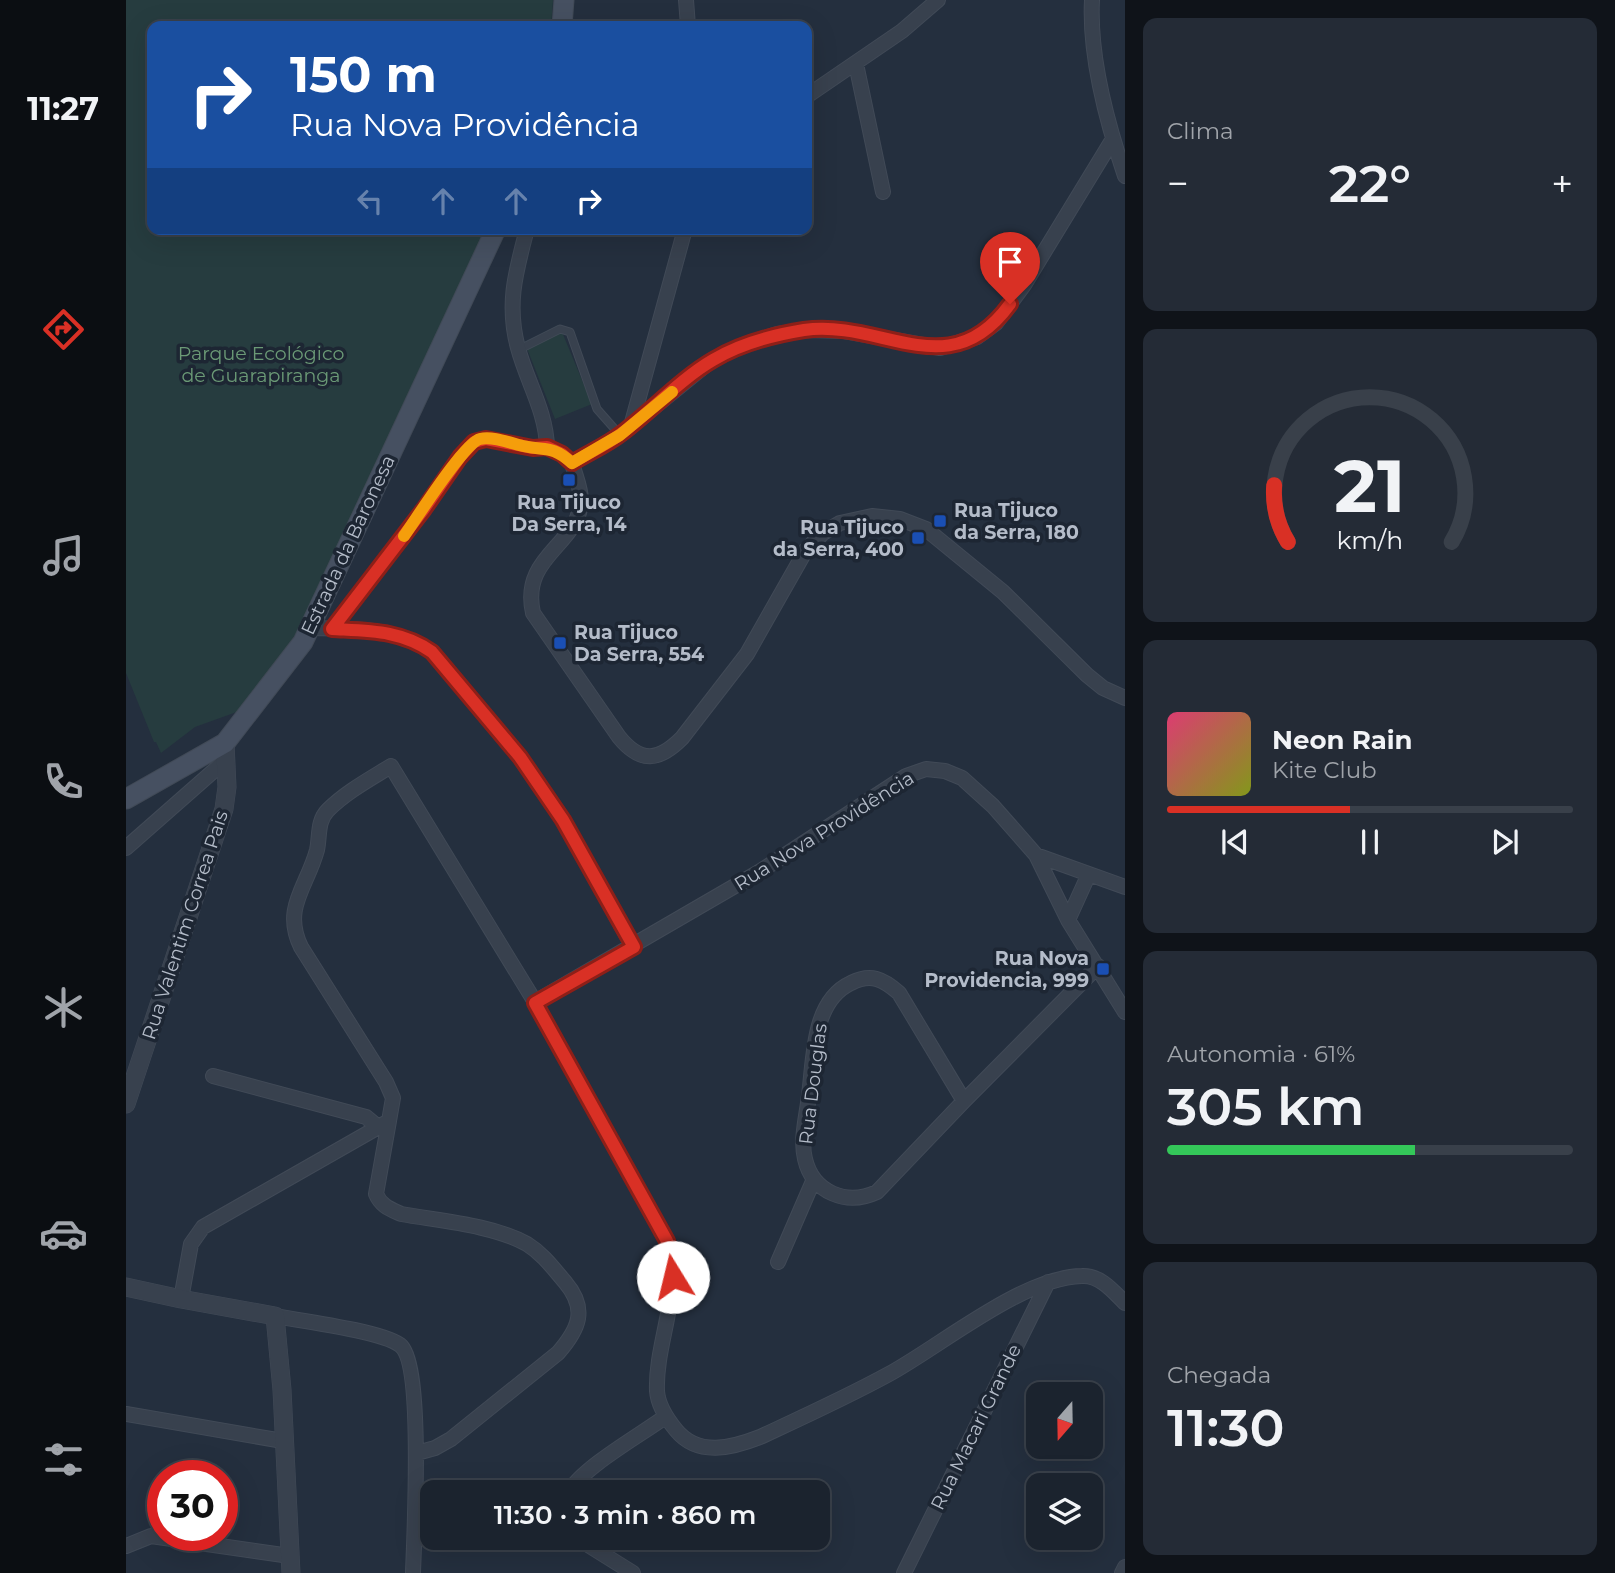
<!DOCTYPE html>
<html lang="pt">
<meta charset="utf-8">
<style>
:root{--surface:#1b232e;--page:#242b36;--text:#f1f3f6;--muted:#a0a4aa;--line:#39404a;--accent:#d93025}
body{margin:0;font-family:Montserrat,sans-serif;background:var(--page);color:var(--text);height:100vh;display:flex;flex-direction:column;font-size:26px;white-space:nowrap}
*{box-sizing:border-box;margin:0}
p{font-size:23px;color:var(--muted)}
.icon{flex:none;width:38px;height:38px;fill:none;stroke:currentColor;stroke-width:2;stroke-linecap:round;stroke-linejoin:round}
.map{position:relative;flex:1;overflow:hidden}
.panel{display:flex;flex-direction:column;gap:18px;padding:18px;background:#0f1319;width:490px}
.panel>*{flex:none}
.banner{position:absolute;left:21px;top:21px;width:665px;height:214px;border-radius:14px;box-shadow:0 7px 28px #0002,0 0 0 2px var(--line);background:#1a4fa0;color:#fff;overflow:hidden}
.needle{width:46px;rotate:200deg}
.tools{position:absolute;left:900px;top:1382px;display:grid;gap:14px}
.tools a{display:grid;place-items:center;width:77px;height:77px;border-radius:14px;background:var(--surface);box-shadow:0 7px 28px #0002,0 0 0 2px var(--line);font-size:35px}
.speed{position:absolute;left:21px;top:1460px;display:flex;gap:14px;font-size:35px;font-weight:700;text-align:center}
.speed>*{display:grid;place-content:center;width:91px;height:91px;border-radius:50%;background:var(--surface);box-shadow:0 7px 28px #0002,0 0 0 2px var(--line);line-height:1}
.speed .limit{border:10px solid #d22;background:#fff;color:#111}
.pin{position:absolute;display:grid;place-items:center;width:60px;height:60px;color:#fff;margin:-72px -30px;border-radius:50% 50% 50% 0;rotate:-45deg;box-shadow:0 0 7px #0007}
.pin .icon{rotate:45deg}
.me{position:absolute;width:77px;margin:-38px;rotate:351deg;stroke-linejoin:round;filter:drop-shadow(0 0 5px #0008)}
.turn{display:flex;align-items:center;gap:24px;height:147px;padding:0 28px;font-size:32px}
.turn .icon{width:91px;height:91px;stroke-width:2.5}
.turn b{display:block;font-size:49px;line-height:60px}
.lanes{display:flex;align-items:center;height:66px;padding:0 28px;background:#0003;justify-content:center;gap:35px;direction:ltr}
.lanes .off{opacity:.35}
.big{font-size:52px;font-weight:600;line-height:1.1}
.panel .widget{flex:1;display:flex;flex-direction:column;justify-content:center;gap:10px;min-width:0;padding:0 24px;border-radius:14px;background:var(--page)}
.panel .dial{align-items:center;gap:0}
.dial svg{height:182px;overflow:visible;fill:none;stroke:var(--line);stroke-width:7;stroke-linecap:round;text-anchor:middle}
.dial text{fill:var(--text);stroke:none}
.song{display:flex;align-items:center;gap:21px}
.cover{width:84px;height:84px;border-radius:10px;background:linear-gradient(135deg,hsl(340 70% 55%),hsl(70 70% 35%))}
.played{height:7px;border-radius:4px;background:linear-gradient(90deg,var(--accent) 45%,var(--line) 45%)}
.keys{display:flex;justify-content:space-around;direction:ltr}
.heat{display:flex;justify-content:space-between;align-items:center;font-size:38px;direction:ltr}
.charge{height:10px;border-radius:5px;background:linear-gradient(90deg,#34c759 61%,var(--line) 0)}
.trip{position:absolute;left:294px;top:1480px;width:410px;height:70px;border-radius:14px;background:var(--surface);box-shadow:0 7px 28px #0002,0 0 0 2px var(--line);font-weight:600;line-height:70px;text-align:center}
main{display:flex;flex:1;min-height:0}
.dock{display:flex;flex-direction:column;width:126px;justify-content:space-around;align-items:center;background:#0b0e12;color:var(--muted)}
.dock .icon{width:49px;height:49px}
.dock .on{color:var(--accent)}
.dock b{font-size:32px;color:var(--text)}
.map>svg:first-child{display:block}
</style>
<main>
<nav class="dock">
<b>11:27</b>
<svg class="icon on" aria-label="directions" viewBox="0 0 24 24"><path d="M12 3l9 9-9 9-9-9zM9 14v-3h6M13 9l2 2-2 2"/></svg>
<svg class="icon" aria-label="music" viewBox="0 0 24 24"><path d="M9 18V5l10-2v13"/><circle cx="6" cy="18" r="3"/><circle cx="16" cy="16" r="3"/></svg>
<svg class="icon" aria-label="phone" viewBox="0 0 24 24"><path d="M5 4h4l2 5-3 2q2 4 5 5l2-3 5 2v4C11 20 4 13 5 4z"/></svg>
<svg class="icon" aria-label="climate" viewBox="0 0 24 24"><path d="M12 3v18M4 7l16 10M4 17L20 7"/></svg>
<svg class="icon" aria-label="car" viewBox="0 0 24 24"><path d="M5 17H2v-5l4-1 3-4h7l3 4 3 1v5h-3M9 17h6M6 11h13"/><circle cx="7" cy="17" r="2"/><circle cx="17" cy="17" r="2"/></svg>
<svg class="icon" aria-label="filters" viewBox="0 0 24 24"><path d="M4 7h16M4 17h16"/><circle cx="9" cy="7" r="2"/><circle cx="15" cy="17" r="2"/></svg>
</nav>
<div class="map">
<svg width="999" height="1573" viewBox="0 0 999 1573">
<rect width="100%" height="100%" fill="#242f3e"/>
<path fill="#263c3f" d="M 0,0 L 427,0 L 425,26 L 26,26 L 26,229 L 366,229 L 194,598 L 119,709 L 69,727 L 35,753 L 30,742 L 28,742 L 0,673 Z
M 436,332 L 466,404 L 429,419 L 400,346 Z"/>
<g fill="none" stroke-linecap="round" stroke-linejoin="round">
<defs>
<path id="service" d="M 392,350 L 434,329 L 444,332 L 471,409 L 494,435"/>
<path id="minor" d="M 560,0 L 562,26
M 966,0 C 963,56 981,123 999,176
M 730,64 L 757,192
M 681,96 L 776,31 L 812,0
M 401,229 C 390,271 380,304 392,348 C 401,382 420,411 421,447
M 505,426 L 559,229
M 446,463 C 449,475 455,488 455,500 C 454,545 394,555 407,613 L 493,737 C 515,764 533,761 556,738 L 621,654 L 680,550 L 697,533 L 714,523 L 746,516 L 774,519 L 800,529 L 877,592 L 961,675 L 977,688 L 999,698
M 446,463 L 494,435 L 586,360 L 617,345 L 651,334 L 682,330 L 718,331 L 814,348 L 851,337 L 870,323 L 898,285 L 987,139
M 184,628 C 227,629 270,627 306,652 L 394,757 L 437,820 L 507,947
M 206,629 L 298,509 L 334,457 L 348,442 L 360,439 L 406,448 L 421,447 L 436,454 L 446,463
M 0,848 L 100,760
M 910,855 L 999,887
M 942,920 L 962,876
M 409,1002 L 633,872 L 780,776 L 800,769 L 819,771 L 836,778 L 867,806 L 910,855 L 942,920 L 999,1012
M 87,1076 L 240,1117 L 252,1127
M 838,1101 L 773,993 C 757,979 745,973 725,983 C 686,1001 688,1058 683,1095 C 681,1115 674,1139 679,1159 C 687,1193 721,1206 751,1192 L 838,1101 L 972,966
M 263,1121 L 250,1194 C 255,1206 264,1209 275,1214 C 314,1221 367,1225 401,1244 C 417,1254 427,1268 439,1282 C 462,1309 453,1329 432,1353 L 325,1439 L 309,1448 L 291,1453
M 652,1262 L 688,1179
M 55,1299 L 65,1244 L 77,1227 L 263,1121 L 267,1098 L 260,1082 L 175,947 C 156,908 181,887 191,850 C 194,836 191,821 202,810 C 220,792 244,779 265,766 L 409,1002 L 541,1241 C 558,1290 529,1342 531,1391 C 532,1406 541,1419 550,1430 C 572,1457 606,1448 634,1437 C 677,1417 721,1397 763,1374 C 816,1345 897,1277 956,1276 C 974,1275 987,1291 999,1303
M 149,1316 C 176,1321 255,1331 274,1345 C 298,1363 288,1538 287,1573
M 0,1414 L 157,1441
M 442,1493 C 457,1467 513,1436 539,1417
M 451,1538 L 507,1573
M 0,1546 L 25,1536 L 164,1556
M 778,1573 L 922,1282
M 996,1573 L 999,1567"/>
<path id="tertiary" d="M 0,1104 L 98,809 L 101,787 L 99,743
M 0,1287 L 55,1299 L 149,1316 L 156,1390 L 165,1573"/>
<path id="secondary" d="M 436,26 L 438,0
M 0,799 L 99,743 L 177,642 L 370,229"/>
</defs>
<use href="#service" stroke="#414a57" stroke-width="9"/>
<use href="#minor" stroke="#414a57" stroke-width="16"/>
<use href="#tertiary" stroke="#414a57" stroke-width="19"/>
<use href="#secondary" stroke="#414a57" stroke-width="21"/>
<use href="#service" stroke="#38414e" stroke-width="7"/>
<use href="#minor" stroke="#38414e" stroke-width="14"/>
<use href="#tertiary" stroke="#38414e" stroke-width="18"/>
<use href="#secondary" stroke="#465061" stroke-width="19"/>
</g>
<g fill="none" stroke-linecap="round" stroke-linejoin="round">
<defs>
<path id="route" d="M 547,1277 L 546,1256 L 541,1241 L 409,1003 L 508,947 L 437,820 L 394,757 L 306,652 C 275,630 242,631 206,629 L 298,509 L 334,457 L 348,442 L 360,439 L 407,448 L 421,447 L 436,454 L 446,463 C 462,453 481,445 496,433 C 526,410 556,378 587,360 C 615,343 647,335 678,330 C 757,319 823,388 884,304"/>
</defs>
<use href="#route" stroke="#8d1f18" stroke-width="18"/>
<use href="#route" stroke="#d93025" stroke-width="12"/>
<path stroke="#f59e0b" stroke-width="12" d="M 278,536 C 291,518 338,443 354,439 C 367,436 384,443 397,446 C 420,451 426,445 446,463 L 494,435 L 546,392"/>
</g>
<g fill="#1a4fb4" stroke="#1d2633" stroke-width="2.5">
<rect x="436" y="473" width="14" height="14" rx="3.5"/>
<rect x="807" y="514" width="14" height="14" rx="3.5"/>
<rect x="785" y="531" width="14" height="14" rx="3.5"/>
<rect x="427" y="636" width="14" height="14" rx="3.5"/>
<rect x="970" y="962" width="14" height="14" rx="3.5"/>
</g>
<g text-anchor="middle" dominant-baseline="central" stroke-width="7" stroke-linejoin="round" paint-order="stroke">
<g font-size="19" fill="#6b9a76" stroke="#1d2633">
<text x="135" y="353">Parque Ecológico<tspan x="135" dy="22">de Guarapiranga</tspan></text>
</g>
<g font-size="19" font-weight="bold" fill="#b4bcc9" stroke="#1d2633" text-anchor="start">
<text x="443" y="502" text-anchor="middle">Rua Tijuco<tspan x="443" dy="22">Da Serra, 14</tspan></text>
<text x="828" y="510">Rua Tijuco<tspan x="828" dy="22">da Serra, 180</tspan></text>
<text x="778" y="527" text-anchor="end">Rua Tijuco<tspan x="778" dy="22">da Serra, 400</tspan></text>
<text x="448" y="632">Rua Tijuco<tspan x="448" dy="22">Da Serra, 554</tspan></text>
<text x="963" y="958" text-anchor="end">Rua Nova<tspan x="963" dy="22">Providencia, 999</tspan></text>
</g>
<g font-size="19" fill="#b4bcc9" stroke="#1d2633">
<text transform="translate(222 545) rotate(-65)">Estrada da Baronesa</text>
<text transform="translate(698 831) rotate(-32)">Rua Nova Providência</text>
<text transform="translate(59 925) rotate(-72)">Rua Valentim Correa Pais</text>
<text transform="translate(687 1084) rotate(-83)">Rua Douglas</text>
<text transform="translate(850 1427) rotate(-64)">Rua Macari Grande</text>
</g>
</g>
</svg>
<div class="tools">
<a><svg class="needle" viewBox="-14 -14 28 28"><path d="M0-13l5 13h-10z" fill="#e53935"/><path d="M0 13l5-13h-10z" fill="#a0a4aa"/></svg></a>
<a><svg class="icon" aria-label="layers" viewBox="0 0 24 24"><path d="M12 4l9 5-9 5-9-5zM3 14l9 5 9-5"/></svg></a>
</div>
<div class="speed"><div class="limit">30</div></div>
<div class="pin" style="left:884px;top:304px;background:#d93025"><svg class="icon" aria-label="arrive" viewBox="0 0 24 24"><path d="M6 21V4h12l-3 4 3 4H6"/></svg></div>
<svg class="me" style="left:547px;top:1277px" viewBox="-20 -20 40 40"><circle r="19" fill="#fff"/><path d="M0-13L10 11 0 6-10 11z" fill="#d93025"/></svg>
<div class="trip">11:30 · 3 min · 860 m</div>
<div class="banner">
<div class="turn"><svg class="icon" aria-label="right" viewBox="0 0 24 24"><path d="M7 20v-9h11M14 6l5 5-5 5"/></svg><div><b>150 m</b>Rua Nova Providência</div></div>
<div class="lanes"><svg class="icon off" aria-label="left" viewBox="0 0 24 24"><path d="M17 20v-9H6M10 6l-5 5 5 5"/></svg><svg class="icon off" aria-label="ahead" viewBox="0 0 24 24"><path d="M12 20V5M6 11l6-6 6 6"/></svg><svg class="icon off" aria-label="ahead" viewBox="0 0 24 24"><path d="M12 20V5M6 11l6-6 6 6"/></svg><svg class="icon" aria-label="right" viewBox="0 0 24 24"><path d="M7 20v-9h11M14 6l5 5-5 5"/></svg></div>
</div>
</div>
<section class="panel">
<div class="widget"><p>Clima</p>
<div class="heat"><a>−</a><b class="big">22°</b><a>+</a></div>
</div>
<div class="widget dial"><svg viewBox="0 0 100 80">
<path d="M14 69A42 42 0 1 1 86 69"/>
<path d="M14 69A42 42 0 0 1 8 44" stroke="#d93025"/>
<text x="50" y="56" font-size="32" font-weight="700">21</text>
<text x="50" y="72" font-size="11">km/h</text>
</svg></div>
<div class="widget">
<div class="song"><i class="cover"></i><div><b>Neon Rain</b><p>Kite Club</p></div></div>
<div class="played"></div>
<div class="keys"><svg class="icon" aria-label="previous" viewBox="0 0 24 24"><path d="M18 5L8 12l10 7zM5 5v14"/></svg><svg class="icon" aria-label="pause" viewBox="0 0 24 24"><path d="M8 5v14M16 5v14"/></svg><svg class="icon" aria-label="next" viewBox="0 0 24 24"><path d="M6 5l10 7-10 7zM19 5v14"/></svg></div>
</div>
<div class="widget"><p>Autonomia · 61%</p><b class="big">305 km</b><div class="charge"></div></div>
<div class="widget"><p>Chegada</p><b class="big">11:30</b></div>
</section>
</main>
